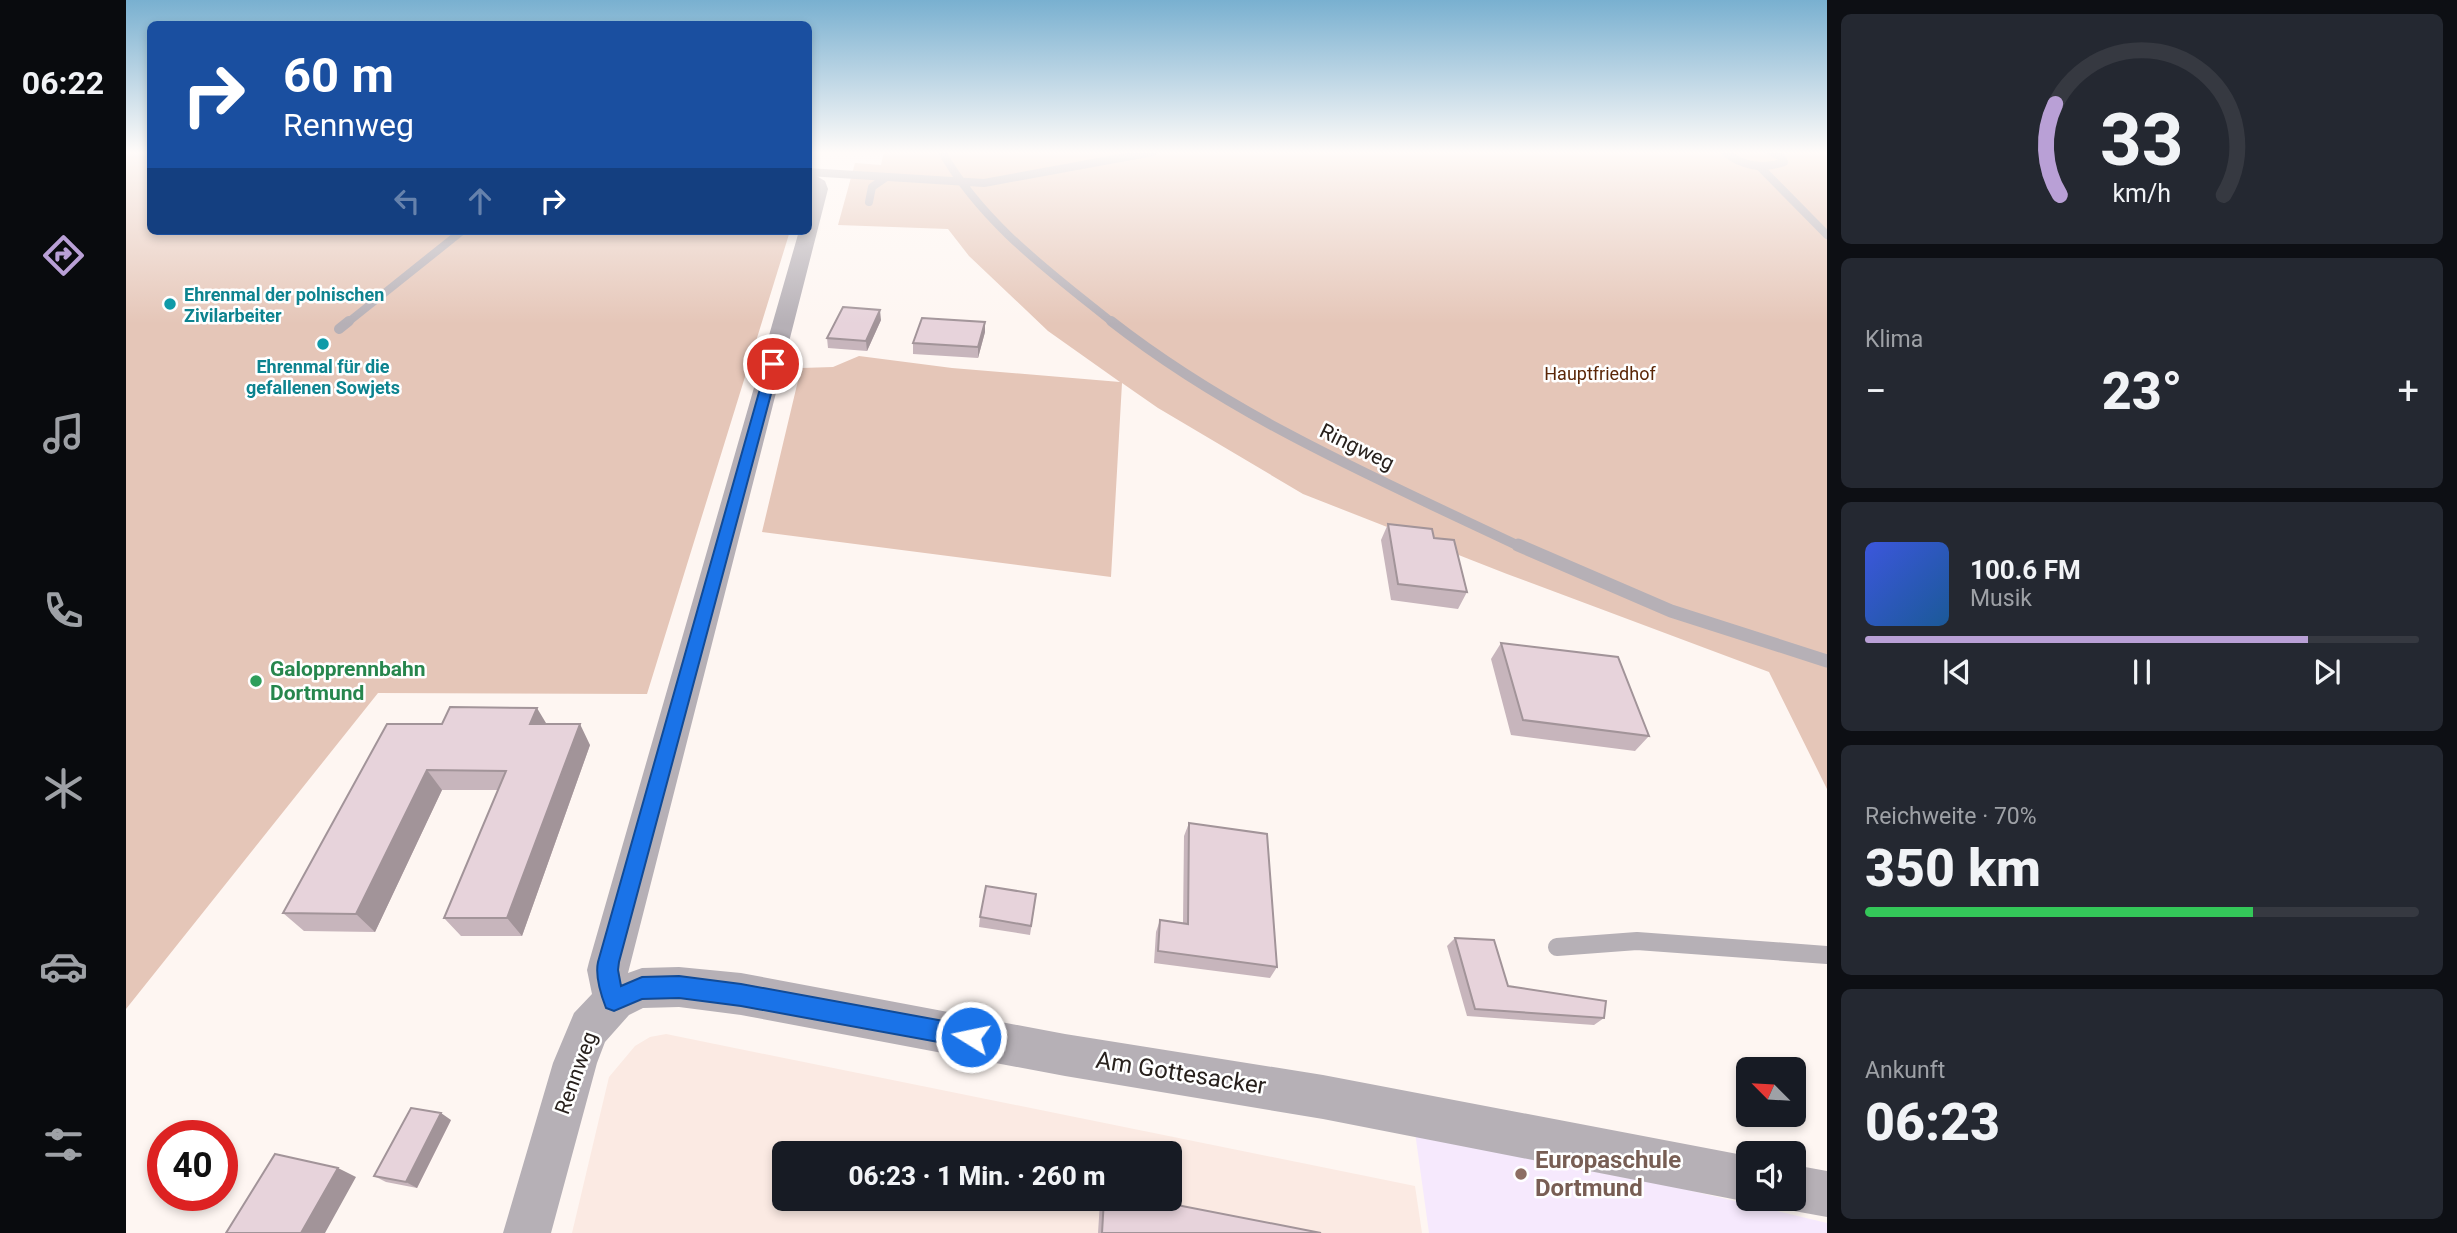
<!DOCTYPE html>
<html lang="de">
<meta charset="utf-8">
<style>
:root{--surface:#171b24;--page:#242831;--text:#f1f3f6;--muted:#9ea1a6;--line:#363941;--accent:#b9a0d6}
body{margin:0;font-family:Roboto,sans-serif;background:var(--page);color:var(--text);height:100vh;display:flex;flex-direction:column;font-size:26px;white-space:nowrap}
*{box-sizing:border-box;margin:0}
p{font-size:23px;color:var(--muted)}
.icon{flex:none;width:38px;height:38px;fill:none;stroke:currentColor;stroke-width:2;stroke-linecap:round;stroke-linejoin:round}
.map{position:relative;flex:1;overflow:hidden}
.side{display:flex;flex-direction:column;gap:14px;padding:14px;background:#0d0f14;width:630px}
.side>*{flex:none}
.banner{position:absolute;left:21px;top:21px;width:665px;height:214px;border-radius:10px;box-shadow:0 4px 10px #0003;background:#1a4fa0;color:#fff;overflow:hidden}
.needle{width:46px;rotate:294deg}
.controls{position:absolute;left:1610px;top:1057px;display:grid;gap:14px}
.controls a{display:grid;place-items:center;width:70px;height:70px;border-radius:10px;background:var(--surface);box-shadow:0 4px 10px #0003;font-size:35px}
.speed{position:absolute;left:21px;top:1120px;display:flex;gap:14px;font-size:35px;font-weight:700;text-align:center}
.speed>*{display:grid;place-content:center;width:91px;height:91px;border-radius:50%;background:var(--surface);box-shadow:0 4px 10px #0003;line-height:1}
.speed .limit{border:10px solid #d22;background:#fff;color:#111}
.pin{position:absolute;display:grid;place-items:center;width:60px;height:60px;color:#fff;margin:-30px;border:4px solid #fff;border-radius:50%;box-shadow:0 2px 7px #0007}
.me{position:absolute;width:77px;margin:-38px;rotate:280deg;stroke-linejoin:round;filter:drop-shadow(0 0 5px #0008)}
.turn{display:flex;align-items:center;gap:24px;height:147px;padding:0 21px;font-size:32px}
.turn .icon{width:91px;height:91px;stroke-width:2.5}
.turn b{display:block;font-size:49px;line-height:60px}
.lanes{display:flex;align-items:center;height:66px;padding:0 21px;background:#0003;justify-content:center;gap:35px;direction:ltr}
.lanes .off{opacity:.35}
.big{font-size:52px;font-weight:800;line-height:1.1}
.side .widget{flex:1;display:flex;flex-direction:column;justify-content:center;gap:10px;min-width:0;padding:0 24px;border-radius:10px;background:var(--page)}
.side .dial{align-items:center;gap:0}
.dial svg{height:182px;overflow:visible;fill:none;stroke:var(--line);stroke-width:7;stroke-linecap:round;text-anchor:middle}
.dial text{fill:var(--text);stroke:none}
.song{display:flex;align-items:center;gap:21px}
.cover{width:84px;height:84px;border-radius:10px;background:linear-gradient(135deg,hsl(230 70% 55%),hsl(210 70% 35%))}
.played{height:7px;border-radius:4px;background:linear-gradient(90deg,var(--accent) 80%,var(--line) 80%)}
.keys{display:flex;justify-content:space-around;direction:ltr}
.heat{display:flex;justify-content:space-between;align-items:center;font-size:38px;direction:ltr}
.charge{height:10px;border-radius:5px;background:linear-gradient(90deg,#34c759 70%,var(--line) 0)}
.trip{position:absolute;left:646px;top:1141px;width:410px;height:70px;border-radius:10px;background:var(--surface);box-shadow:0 4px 10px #0003;font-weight:800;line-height:70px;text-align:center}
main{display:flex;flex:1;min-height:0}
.menu{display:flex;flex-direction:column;width:126px;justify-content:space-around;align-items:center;background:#090b0e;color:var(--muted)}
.menu .icon{width:49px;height:49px}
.menu .active{color:var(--accent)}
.menu b{font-size:32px;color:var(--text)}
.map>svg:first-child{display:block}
</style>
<main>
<nav class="menu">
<b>06:22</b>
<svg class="icon active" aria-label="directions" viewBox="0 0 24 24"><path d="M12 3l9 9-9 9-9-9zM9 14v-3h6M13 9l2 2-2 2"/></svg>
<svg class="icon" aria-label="music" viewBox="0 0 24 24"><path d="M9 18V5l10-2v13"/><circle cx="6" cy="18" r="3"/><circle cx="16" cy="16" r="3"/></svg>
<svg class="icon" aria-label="phone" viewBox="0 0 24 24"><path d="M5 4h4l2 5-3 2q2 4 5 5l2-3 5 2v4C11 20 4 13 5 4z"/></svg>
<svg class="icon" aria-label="climate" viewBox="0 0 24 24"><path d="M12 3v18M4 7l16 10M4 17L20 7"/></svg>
<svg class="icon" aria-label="car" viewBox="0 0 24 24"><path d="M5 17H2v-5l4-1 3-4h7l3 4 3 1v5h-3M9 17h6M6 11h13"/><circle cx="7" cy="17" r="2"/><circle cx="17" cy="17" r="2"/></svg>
<svg class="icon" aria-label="filters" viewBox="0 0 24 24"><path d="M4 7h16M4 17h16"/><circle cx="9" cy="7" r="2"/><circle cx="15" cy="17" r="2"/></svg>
</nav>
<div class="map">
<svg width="1701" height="1233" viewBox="0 0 1701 1233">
<rect width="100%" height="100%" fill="#fef6f2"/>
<path fill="#fbeae3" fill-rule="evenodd" d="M 540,1034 L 1289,1186 L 1296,1233 L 446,1233 L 483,1077 L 509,1046 L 524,1037 ZM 658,1153 L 1043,1153 L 1043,1199 L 658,1199 Z"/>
<path fill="#f6e9fd" d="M 1288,1125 L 1701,1223 L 1701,1233 L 1303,1233 Z"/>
<path fill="#e5c6b8" d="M 0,152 L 24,152 L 24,231 L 664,231 L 521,694 L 252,693 L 0,1009 Z
M 758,152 L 1701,152 L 1701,789 L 1643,672 L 1381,574 L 1177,494 L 1032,408 L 996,383 L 985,577 L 636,532 L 675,368 L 707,367 L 733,356 L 826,368 L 994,382 L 922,331 L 843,256 L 822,229 L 712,225 L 729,163 L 755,165 Z"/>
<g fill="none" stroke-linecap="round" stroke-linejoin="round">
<path stroke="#b6b0b6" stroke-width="8" d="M 816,152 C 857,224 924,272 987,323
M 1599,152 C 1615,166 1638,170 1658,162 L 1655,157 L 1645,152
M 1633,166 L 1701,235
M 682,172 L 858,183 L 1027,152
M 743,202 L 746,187 L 759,178
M 221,323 L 336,231"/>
<path stroke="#b6b0b6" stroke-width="10" d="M 985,321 C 1109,418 1254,480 1395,547
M 213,329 L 223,321"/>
<path stroke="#b6b0b6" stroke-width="13" d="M 1392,545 L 1545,611 L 1701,661"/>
<path stroke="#b6b0b6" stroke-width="18" d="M 1431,947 L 1511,941 L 1701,955"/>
<path fill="#b6b0b6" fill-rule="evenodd" d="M 682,171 L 699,181 L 702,189 L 502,973 L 516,968 L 553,967 L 615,973 L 939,1034 L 1197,1075 L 1622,1156 L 1622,1199 L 1630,1199 L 1622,1202 L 1197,1119 L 939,1076 L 615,1015 L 553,1007 L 517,1008 L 503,1015 L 479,1042 L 471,1063 L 425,1233 L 377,1233 L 427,1063 L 448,1013 L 466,994 L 461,970 L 463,962 L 673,231 L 682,231 L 682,199 L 686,189 L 682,185 Z
M 1668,1165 L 1701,1171 L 1701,1217 L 1668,1211 L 1651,1205 L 1649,1199 L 1668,1199 Z"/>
</g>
<path fill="#c7b5bc" d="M 755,320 L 741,351 L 702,348 L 701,338 Z
M 859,322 L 859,332 L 852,358 L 787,354 L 787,343 Z
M 1262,524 L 1308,538 L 1341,592 L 1332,609 L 1265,600 L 1255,540 Z
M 1375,643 L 1523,736 L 1509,751 L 1385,735 L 1365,659 Z
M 316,724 L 420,724 L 464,745 L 396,936 L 335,936 L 318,918 L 372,790 L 316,790 L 249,932 L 178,931 L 157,913 Z
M 1063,823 L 1151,967 L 1144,978 L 1028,963 L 1030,932 L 1034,920 L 1057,923 L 1058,836 Z
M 909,903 L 904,935 L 853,927 L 854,917 Z
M 1329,938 L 1382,986 L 1478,1018 L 1468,1025 L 1341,1016 L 1321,946 Z
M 325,1120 L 291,1188 L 260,1182 L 248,1176 Z
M 975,1199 L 1020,1199 L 1195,1233 L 972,1233 L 974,1202 Z"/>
<path fill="#a29499" d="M 754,310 L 755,320 L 741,351 L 740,341 Z
M 859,322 L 859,332 L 852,358 L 852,347 Z
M 411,708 L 423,728 L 404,724 Z
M 454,724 L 464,745 L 396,936 L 381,918 Z
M 301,770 L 316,790 L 249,932 L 230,914 Z
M 315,1113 L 325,1120 L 291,1188 L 280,1182 Z
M 212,1168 L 230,1177 L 199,1233 L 175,1233 Z"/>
<path fill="#e7d3db" stroke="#a29499" stroke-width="2" d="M 717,307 L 754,310 L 740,341 L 701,338 Z
M 796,318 L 859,322 L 852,347 L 787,343 Z
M 1262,524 L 1306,529 L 1308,538 L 1328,540 L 1341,592 L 1272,584 Z
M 1375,643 L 1492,657 L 1523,736 L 1397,720 Z
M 324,707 L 411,708 L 404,724 L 454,724 L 381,918 L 318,918 L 380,771 L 301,770 L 230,914 L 157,913 L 261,724 L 316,724 Z
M 1063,823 L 1141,834 L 1151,967 L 1032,951 L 1034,920 L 1062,924 Z
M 860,886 L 910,894 L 905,926 L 854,917 Z
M 1329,938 L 1368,940 L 1382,986 L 1480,1001 L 1478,1018 L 1349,1009 Z
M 285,1108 L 315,1113 L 280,1182 L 248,1176 Z
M 149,1154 L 212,1168 L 175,1233 L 100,1233 Z
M 978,1199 L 1020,1199 L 1195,1233 L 976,1233 Z"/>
<linearGradient id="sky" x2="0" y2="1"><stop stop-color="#79b0d0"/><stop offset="0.47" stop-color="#fffbf9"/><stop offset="1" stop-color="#fffbf9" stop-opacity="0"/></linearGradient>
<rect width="1701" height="324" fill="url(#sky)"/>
<path fill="#1a73e8" stroke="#114b97" stroke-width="2" d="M 647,361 L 653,364 L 493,962 L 492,970 L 495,986 L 516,977 L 553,976 L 615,984 L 845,1026 L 853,1029 L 856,1037 L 853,1045 L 845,1048 L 615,1006 L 553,998 L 516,999 L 488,1011 L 480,1008 C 475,995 469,976 472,962 L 641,364 Z"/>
<g fill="#0f9aa8" stroke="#fff" stroke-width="2.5">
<circle cx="44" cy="304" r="7"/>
<circle cx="197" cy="344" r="7"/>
</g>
<circle fill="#2e9e5b" stroke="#fff" stroke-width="2.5" cx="130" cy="681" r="7"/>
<circle fill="#8d6e63" stroke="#fff" stroke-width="2.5" cx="1395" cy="1174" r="7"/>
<g text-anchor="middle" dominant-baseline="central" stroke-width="5" stroke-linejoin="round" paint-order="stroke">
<g font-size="18" font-weight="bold" fill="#0d838f" stroke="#fff" text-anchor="start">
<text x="58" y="294">Ehrenmal der polnischen<tspan x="58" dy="21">Zivilarbeiter</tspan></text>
<text x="197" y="366" text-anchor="middle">Ehrenmal für die<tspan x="197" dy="21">gefallenen Sowjets</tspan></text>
</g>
<g font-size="18" fill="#5b2708" stroke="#fff">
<text x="1474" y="373">Hauptfriedhof</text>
</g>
<g font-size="21" fill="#28211d" stroke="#fff">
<text transform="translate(1231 447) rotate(26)">Ringweg</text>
<text transform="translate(450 1073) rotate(-70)">Rennweg</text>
</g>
<g font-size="21" font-weight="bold" fill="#27864d" stroke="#fff" text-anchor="start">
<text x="144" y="669">Galopprennbahn<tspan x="144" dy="24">Dortmund</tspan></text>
</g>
<g font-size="24" fill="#28211d" stroke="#fff">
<text transform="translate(1055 1073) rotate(9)">Am Gottesacker</text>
</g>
<g font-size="24" font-weight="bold" fill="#785e54" stroke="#fff" text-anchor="start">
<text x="1409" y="1160">Europaschule<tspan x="1409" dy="28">Dortmund</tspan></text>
</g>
</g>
</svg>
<div class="controls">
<a><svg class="needle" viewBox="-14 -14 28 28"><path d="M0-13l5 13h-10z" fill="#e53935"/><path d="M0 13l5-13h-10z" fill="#9ea1a6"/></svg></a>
<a><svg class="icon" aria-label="sound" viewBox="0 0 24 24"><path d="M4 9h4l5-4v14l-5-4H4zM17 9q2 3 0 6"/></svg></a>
</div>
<div class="speed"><div class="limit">40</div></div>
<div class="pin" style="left:647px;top:364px;background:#d93025"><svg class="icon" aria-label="arrive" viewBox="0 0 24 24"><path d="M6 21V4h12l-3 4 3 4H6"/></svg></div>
<svg class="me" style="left:845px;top:1037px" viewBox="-20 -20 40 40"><circle r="17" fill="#1a73e8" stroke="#fff" stroke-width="3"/><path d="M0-11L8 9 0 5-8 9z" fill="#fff"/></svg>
<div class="trip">06:23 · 1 Min. · 260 m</div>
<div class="banner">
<div class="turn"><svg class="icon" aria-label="right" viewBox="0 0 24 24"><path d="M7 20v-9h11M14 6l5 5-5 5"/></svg><div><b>60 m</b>Rennweg</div></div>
<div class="lanes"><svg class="icon off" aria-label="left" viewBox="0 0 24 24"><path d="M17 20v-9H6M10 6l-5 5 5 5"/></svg><svg class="icon off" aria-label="ahead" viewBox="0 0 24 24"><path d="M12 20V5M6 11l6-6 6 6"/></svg><svg class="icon" aria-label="right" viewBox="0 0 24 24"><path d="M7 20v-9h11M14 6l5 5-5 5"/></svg></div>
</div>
</div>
<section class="side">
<div class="widget dial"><svg viewBox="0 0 100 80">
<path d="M14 69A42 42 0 1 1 86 69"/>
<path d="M14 69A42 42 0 0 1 12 29" stroke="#b9a0d6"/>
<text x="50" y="56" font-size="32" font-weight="700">33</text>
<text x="50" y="72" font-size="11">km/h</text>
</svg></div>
<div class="widget"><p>Klima</p>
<div class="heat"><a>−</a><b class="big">23°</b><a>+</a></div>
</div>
<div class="widget">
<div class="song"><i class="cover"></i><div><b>100.6 FM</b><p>Musik</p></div></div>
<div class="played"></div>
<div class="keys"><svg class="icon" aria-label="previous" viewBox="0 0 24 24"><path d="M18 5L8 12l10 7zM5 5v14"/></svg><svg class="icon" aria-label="pause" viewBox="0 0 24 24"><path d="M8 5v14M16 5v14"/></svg><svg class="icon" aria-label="next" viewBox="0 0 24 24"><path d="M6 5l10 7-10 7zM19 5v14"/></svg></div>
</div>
<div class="widget"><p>Reichweite · 70%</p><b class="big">350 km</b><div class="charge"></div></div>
<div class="widget"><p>Ankunft</p><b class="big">06:23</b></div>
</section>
</main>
